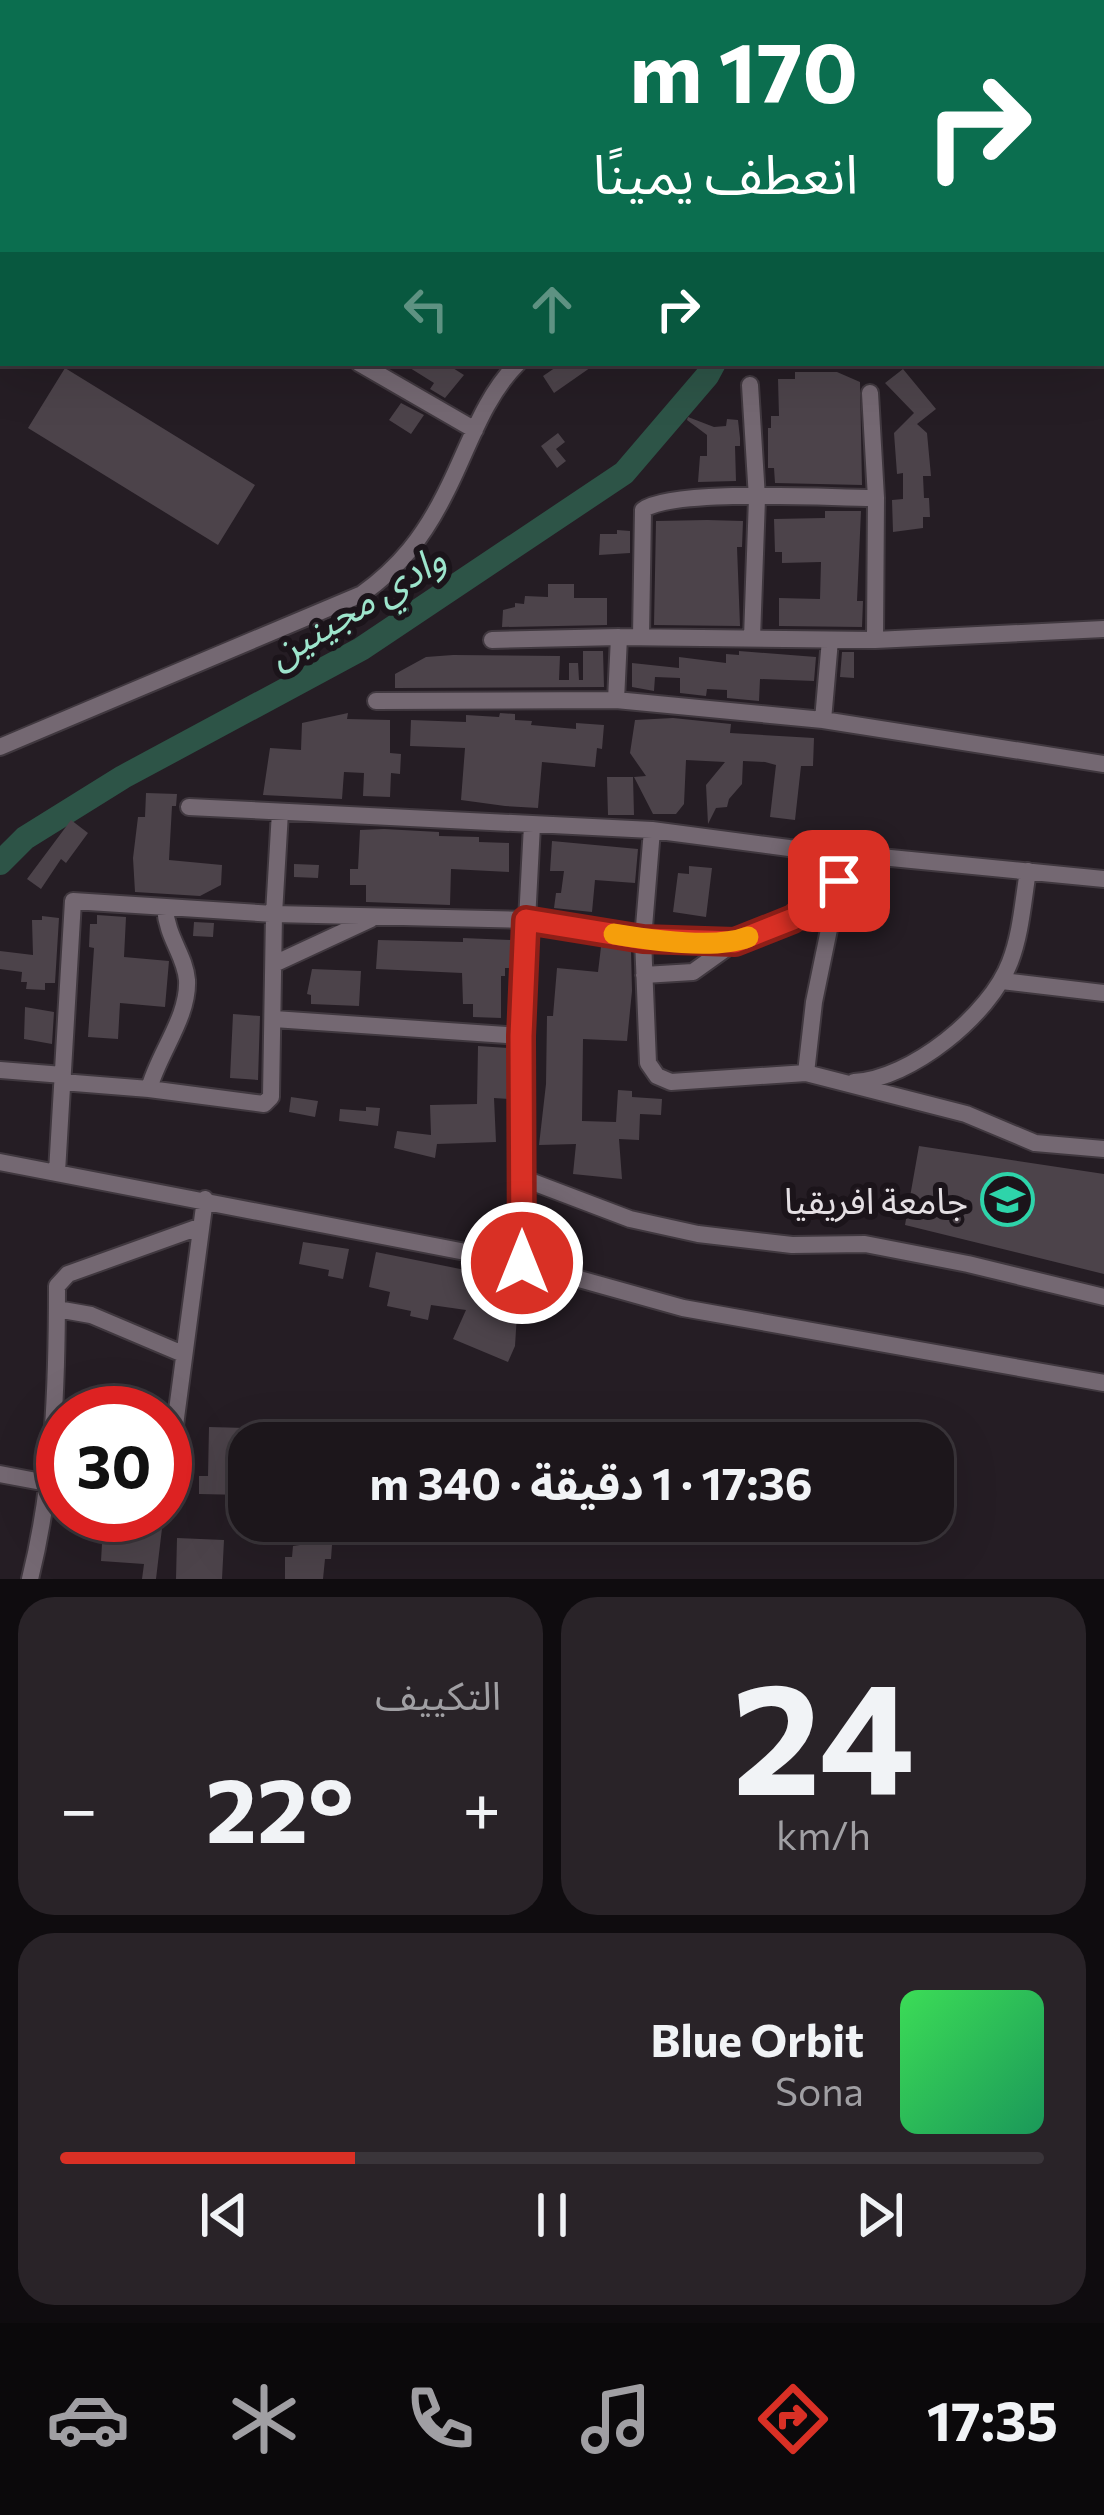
<!DOCTYPE html>
<html lang="ar">
<meta charset="utf-8">
<style>
:root{--surface:#1c161b;--page:#292328;--text:#f1f3f6;--muted:#a09fa3;--line:#3a353a;--accent:#d93025}
body{margin:0;font-family:Commissioner,"Noto Sans Arabic",sans-serif;background:var(--page);color:var(--text);direction:rtl;height:100vh;display:flex;flex-direction:column;font-size:45px;white-space:nowrap}
*{box-sizing:border-box;margin:0}
p{font-size:39px;color:var(--muted)}
.icon{flex:none;width:66px;height:66px;fill:none;stroke:currentColor;stroke-width:2;stroke-linecap:round;stroke-linejoin:round}
.map{position:relative;height:1579px;overflow:hidden;direction:ltr}
.drawer{display:flex;flex-direction:column;gap:18px;padding:18px;background:#0f0c0f;flex:1}
.drawer>*{flex:none}
.banner{position:absolute;left:0px;top:0px;width:1104px;height:366px;box-shadow:0 12px 48px #0002,0 0 0 3px var(--line);direction:rtl;background:#0b6e4f;color:#fff;overflow:hidden}
.speed{position:absolute;left:36px;top:1386px;display:flex;gap:24px;font-size:60px;font-weight:700;text-align:center}
.speed>*{display:grid;place-content:center;width:156px;height:156px;border-radius:50%;background:var(--surface);box-shadow:0 12px 48px #0002,0 0 0 3px var(--line);line-height:1}
.speed .limit{border:18px solid #d22;background:#fff;color:#111}
.pin{position:absolute;display:grid;place-items:center;width:102px;height:102px;color:#fff;margin:-51px;border-radius:24px;box-shadow:0 6px 18px #0006}
.me{position:absolute;width:132px;margin:-66px;rotate:0deg;stroke-linejoin:round;filter:drop-shadow(0 0 9px #0008)}
.turn{display:flex;align-items:center;gap:42px;height:252px;padding:0 48px;font-size:54px}
.turn .icon{width:156px;height:156px;stroke-width:2.5}
.turn b{display:block;font-size:84px;line-height:102px}
.lanes{display:flex;align-items:center;height:114px;padding:0 48px;background:#0003;justify-content:center;gap:60px;direction:ltr}
.lanes .off{opacity:.35}
.big{font-size:90px;font-weight:700;line-height:1.1}
.drawer .widget{flex:1;display:flex;flex-direction:column;justify-content:center;gap:18px;min-width:0;padding:0 42px;border-radius:36px;background:var(--page)}
.drawer .dial{align-items:center;gap:0}
.dial b{font-size:156px;line-height:1}
.song{display:flex;align-items:center;gap:36px}
.cover{width:144px;height:144px;border-radius:18px;background:linear-gradient(135deg,hsl(130 70% 55%),hsl(150 70% 35%))}
.played{height:12px;border-radius:6px;background:linear-gradient(90deg,var(--accent) 30%,var(--line) 30%)}
.keys{display:flex;justify-content:space-around;direction:ltr}
.heat{display:flex;justify-content:space-between;align-items:center;font-size:66px;direction:ltr}
.drawer .tiles{flex:1;display:grid;gap:18px;grid-template-columns:1fr 1fr}
.widget:last-child{grid-column:span 2}
.trip{position:absolute;left:228px;top:1422px;width:726px;height:120px;border-radius:36px;background:var(--surface);box-shadow:0 12px 48px #0002,0 0 0 3px var(--line);font-weight:700;line-height:120px;text-align:center;direction:rtl}
.dock{display:flex;height:192px;justify-content:space-around;align-items:center;background:#0b090b;color:var(--muted)}
.dock .icon{width:84px;height:84px}
.dock .selected{color:var(--accent)}
.dock b{font-size:54px;color:var(--text)}
.map>svg:first-child{display:block}
</style>
<div class="map">
<svg width="1104" height="1579" viewBox="0 0 1104 1579">
<rect width="100%" height="100%" fill="#251d24"/>
<g fill="none" stroke-linecap="round" stroke-linejoin="round">
<path stroke="#2d5447" stroke-width="24" d="M 835,3 L 835,0
M 0,863 L 25,838 L 123,777 L 361,649 L 624,473 L 707,376 L 714,363"/>
</g>
<path fill="#4c434a" d="M 402,363 L 445,363 L 464,375 L 445,398 L 430,389 L 434,383 Z
M 562,363 L 597,363 L 554,393 L 543,376 Z
M 65,368 L 255,485 L 218,545 L 28,428 Z
M 903,369 L 936,409 L 917,424 L 927,433 L 931,476 L 923,476 L 924,498 L 929,498 L 930,517 L 923,517 L 923,528 L 893,532 L 892,500 L 903,499 L 903,473 L 897,474 L 894,433 L 914,413 L 885,383 Z
M 795,372 L 837,372 L 860,382 L 862,485 L 775,483 L 774,468 L 768,468 L 768,428 L 771,428 L 771,416 L 779,416 L 778,379 L 795,379 Z
M 401,403 L 424,415 L 411,434 L 389,420 Z
M 688,417 L 714,427 L 726,426 L 727,419 L 738,420 L 740,438 L 740,446 L 735,446 L 736,481 L 698,482 L 700,456 L 707,456 L 707,435 L 687,420 Z
M 558,433 L 565,442 L 556,449 L 566,461 L 557,468 L 541,446 Z
M 825,511 L 861,511 L 857,601 L 863,601 L 862,627 L 779,626 L 779,598 L 820,599 L 821,562 L 782,563 L 782,552 L 775,552 L 774,519 L 825,518 Z
M 707,520 L 743,521 L 742,547 L 737,547 L 740,626 L 654,625 L 656,521 Z
M 617,530 L 630,531 L 630,553 L 599,555 L 600,534 L 617,534 Z
M 548,584 L 574,584 L 574,598 L 607,598 L 607,625 L 502,627 L 503,610 L 515,607 L 515,603 L 524,604 L 525,596 L 548,597 Z
M 583,651 L 603,651 L 604,687 L 395,688 L 395,674 L 426,657 L 453,655 L 560,656 L 559,680 L 569,680 L 569,663 L 578,663 L 579,680 L 583,680 Z
M 739,651 L 816,657 L 814,681 L 760,679 L 759,701 L 727,698 L 727,690 L 707,689 L 706,696 L 680,693 L 680,678 L 655,677 L 654,691 L 632,687 L 632,663 L 679,668 L 679,657 L 726,663 L 726,654 L 739,655 Z
M 842,652 L 854,652 L 854,678 L 840,677 Z
M 348,713 L 347,719 L 390,720 L 390,753 L 401,754 L 400,774 L 391,773 L 390,797 L 363,796 L 364,773 L 344,772 L 342,799 L 263,795 L 270,748 L 301,750 L 302,723 Z
M 500,713 L 515,714 L 515,720 L 532,721 L 531,725 L 576,729 L 576,723 L 604,725 L 602,749 L 597,748 L 595,767 L 542,762 L 538,808 L 505,806 L 461,800 L 465,748 L 410,746 L 411,720 L 466,722 L 466,715 L 499,717 Z
M 673,718 L 731,724 L 730,733 L 814,738 L 813,766 L 801,766 L 795,820 L 770,817 L 776,765 L 765,762 L 743,761 L 742,784 L 729,799 L 727,807 L 716,808 L 708,824 L 706,785 L 725,762 L 686,760 L 684,804 L 676,814 L 653,814 L 634,777 L 646,776 L 630,753 L 635,720 Z
M 607,777 L 633,777 L 634,815 L 608,815 Z
M 146,793 L 177,794 L 176,806 L 172,806 L 169,860 L 222,865 L 221,885 L 200,896 L 135,892 L 133,858 L 138,817 L 145,817 Z
M 71,820 L 88,833 L 66,863 L 61,859 L 41,889 L 27,879 Z
M 384,829 L 439,832 L 439,836 L 479,837 L 479,842 L 509,843 L 509,872 L 451,869 L 450,905 L 366,902 L 366,885 L 350,885 L 350,869 L 358,869 L 360,830 Z
M 552,841 L 638,849 L 635,883 L 595,880 L 592,912 L 554,908 L 556,893 L 561,893 L 564,871 L 550,871 Z
M 294,864 L 319,865 L 318,878 L 294,877 Z
M 689,866 L 712,868 L 706,917 L 673,912 L 678,873 L 689,874 Z
M 97,915 L 126,917 L 124,957 L 169,961 L 165,1007 L 120,1003 L 118,1039 L 88,1037 L 94,948 L 89,947 L 90,924 L 97,924 Z
M 42,916 L 59,918 L 55,983 L 45,983 L 45,990 L 26,989 L 27,982 L 21,982 L 22,972 L 0,969 L 0,951 L 33,955 L 32,920 L 42,920 Z
M 194,922 L 214,923 L 213,937 L 193,936 Z
M 463,938 L 511,940 L 511,968 L 505,968 L 505,976 L 501,976 L 501,1018 L 473,1017 L 473,1004 L 463,1004 L 462,973 L 376,969 L 378,940 L 463,942 Z
M 601,947 L 631,950 L 632,991 L 627,1041 L 583,1039 L 582,1121 L 616,1122 L 618,1090 L 632,1091 L 632,1097 L 662,1099 L 661,1115 L 640,1114 L 639,1140 L 619,1139 L 622,1179 L 573,1174 L 576,1144 L 539,1145 L 546,1084 L 547,1016 L 553,1016 L 557,968 L 598,972 Z
M 312,969 L 361,971 L 359,1006 L 311,1004 L 311,995 L 307,994 Z
M 25,1007 L 54,1012 L 52,1044 L 24,1039 Z
M 233,1014 L 260,1016 L 258,1080 L 230,1078 Z
M 478,1046 L 508,1048 L 509,1099 L 494,1098 L 496,1142 L 437,1144 L 435,1158 L 394,1148 L 397,1131 L 431,1135 L 430,1105 L 477,1104 Z
M 291,1097 L 318,1101 L 315,1117 L 289,1112 Z
M 366,1107 L 380,1108 L 378,1126 L 339,1121 L 340,1109 L 366,1111 Z
M 919,1146 L 1104,1174 L 1104,1274 L 905,1225 Z
M 303,1242 L 349,1249 L 343,1279 L 328,1276 L 329,1270 L 299,1264 Z
M 376,1252 L 495,1276 L 495,1280 L 519,1282 L 515,1346 L 508,1362 L 453,1339 L 466,1310 L 431,1305 L 428,1320 L 410,1316 L 411,1311 L 387,1306 L 390,1292 L 369,1287 Z
M 209,1427 L 246,1428 L 244,1495 L 199,1494 L 199,1476 L 208,1476 Z
M 149,1518 L 163,1520 L 156,1579 L 142,1579 L 144,1564 L 101,1561 L 103,1526 L 149,1526 Z
M 177,1538 L 224,1540 L 222,1579 L 176,1579 Z
M 314,1543 L 332,1545 L 331,1559 L 325,1559 L 323,1579 L 285,1579 L 285,1557 L 292,1557 L 293,1546 Z"/>
<g fill="none" stroke-linecap="round" stroke-linejoin="round">
<defs>
<path id="street" d="M 958,0 L 959,3
M 700,3 L 700,0
M 912,3 L 912,0
M 1101,93 L 1104,93
M 0,169 L 3,169
M 1101,234 L 1104,234
M 359,363 L 475,430
M 750,385 L 757,498 L 752,638
M 870,393 L 876,498 L 875,640
M 641,637 L 643,510 C 672,488 831,498 876,498
M 492,640 L 619,637 L 875,640 L 1104,629
M 616,700 L 619,637
M 376,701 L 616,700 L 823,720 L 830,640
M 823,720 L 1104,764
M 0,747 L 362,594 C 400,567 424,536 445,494 C 468,450 482,399 518,363
M 189,807 L 652,830 L 789,848 L 1104,879
M 839,881 L 793,919 L 735,942 L 643,939 L 648,1063 L 657,1076 L 671,1082 L 806,1073 L 966,1114 L 1035,1143 L 1104,1149
M 274,964 L 371,919
M 644,975 L 693,972 L 735,942
M 1002,981 L 1104,993
M 274,1019 L 521,1036
M 0,1070 L 63,1075
M 806,1073 L 814,1002 L 839,881 L 841,853
M 62,1082 L 149,1089 C 158,1054 189,1017 187,980 C 185,955 167,938 165,908
M 854,1082 C 911,1079 990,1015 1010,962 C 1021,934 1023,901 1028,871
M 149,1089 L 264,1104 L 271,1097 L 274,914 L 280,812
M 0,1162 L 522,1263 L 683,1308 L 1104,1383
M 57,1172 L 73,901 L 274,914 L 526,920 L 643,939 L 652,830
M 522,1178 L 630,1219 L 698,1234 L 792,1245 L 865,1244 L 968,1264 L 1104,1297
M 522,1263 L 521,1036 L 532,825
M 57,1309 L 91,1315 L 183,1354
M 0,1474 L 63,1486
M 165,1501 L 205,1199
M 30,1579 C 54,1483 57,1385 57,1286 L 68,1274 L 199,1227"/>
<path id="highway" d="M 1103,0 L 1104,4
M 1101,48 L 1104,57"/>
</defs>
<use href="#street" stroke="#40383f" stroke-width="20"/>
<use href="#highway" stroke="#40383f" stroke-width="33"/>
<use href="#street" stroke="#746872" stroke-width="16"/>
<use href="#highway" stroke="#edcee8" stroke-width="30"/>
</g>
<g fill="none" stroke-linecap="round" stroke-linejoin="round">
<defs>
<path id="route" d="M 522,1263 L 521,1036 L 526,920 L 643,939 L 735,942 L 793,919 L 839,881"/>
</defs>
<use href="#route" stroke="#8d1f18" stroke-width="30"/>
<use href="#route" stroke="#d93025" stroke-width="21"/>
<path stroke="#f59e0b" stroke-width="21" d="M 614,934 C 650,940 715,950 748,937"/>
</g>
<defs>
<symbol id="university-ring" viewBox="-11 -11 22 22"><circle r="9.5" fill="#1b141a" stroke="#2ed4aa" stroke-width="1.5"/><path d="M0-5L7-2L0 1L-7-2ZM-4 1L0 2.5L4 1V4Q0 6-4 4Z" fill="#2ed4aa"/></symbol>
</defs>
<g fill-rule="evenodd">
<use href="#university-ring" x="978" y="1170" width="59" height="59"/>
</g>
<g text-anchor="middle" dominant-baseline="central" stroke-width="12" stroke-linejoin="round" paint-order="stroke">
<g font-size="36" fill="#e4dfe3" stroke="#1b141a" text-anchor="end">
<text x="968" y="1199">جامعة افريقيا</text>
</g>
<g font-size="39" font-style="italic" fill="#9de5cc" stroke="#1b141a">
<text transform="translate(355 604) rotate(-31)">وادي مجينين</text>
</g>
</g>
</svg>
<div class="speed"><div class="limit">30</div></div>
<div class="pin" style="left:839px;top:881px;background:#d93025"><svg class="icon" aria-label="arrive" viewBox="0 0 24 24"><path d="M6 21V4h12l-3 4 3 4H6"/></svg></div>
<svg class="me" style="left:522px;top:1263px" viewBox="-20 -20 40 40"><circle r="17" fill="#d93025" stroke="#fff" stroke-width="3"/><path d="M0-11L8 9 0 5-8 9z" fill="#fff"/></svg>
<div class="trip">17:36 · 1 دقيقة · 340 m</div>
<div class="banner">
<div class="turn"><svg class="icon" aria-label="right" viewBox="0 0 24 24"><path d="M7 20v-9h11M14 6l5 5-5 5"/></svg><div><b>170 m</b>انعطف يمينًا</div></div>
<div class="lanes"><svg class="icon off" aria-label="left" viewBox="0 0 24 24"><path d="M17 20v-9H6M10 6l-5 5 5 5"/></svg><svg class="icon off" aria-label="ahead" viewBox="0 0 24 24"><path d="M12 20V5M6 11l6-6 6 6"/></svg><svg class="icon" aria-label="right" viewBox="0 0 24 24"><path d="M7 20v-9h11M14 6l5 5-5 5"/></svg></div>
</div>
</div>
<section class="drawer">
<div class="tiles">
<div class="widget dial"><b>24</b><p>km/h</p></div>
<div class="widget"><p>التكييف</p>
<div class="heat"><a>−</a><b class="big">22°</b><a>+</a></div>
</div>
<div class="widget">
<div class="song"><i class="cover"></i><div><b>Blue Orbit</b><p>Sona</p></div></div>
<div class="played"></div>
<div class="keys"><svg class="icon" aria-label="previous" viewBox="0 0 24 24"><path d="M18 5L8 12l10 7zM5 5v14"/></svg><svg class="icon" aria-label="pause" viewBox="0 0 24 24"><path d="M8 5v14M16 5v14"/></svg><svg class="icon" aria-label="next" viewBox="0 0 24 24"><path d="M6 5l10 7-10 7zM19 5v14"/></svg></div>
</div>
</div>
</section>
<nav class="dock">
<b>17:35</b>
<svg class="icon selected" aria-label="directions" viewBox="0 0 24 24"><path d="M12 3l9 9-9 9-9-9zM9 14v-3h6M13 9l2 2-2 2"/></svg>
<svg class="icon" aria-label="music" viewBox="0 0 24 24"><path d="M9 18V5l10-2v13"/><circle cx="6" cy="18" r="3"/><circle cx="16" cy="16" r="3"/></svg>
<svg class="icon" aria-label="phone" viewBox="0 0 24 24"><path d="M5 4h4l2 5-3 2q2 4 5 5l2-3 5 2v4C11 20 4 13 5 4z"/></svg>
<svg class="icon" aria-label="climate" viewBox="0 0 24 24"><path d="M12 3v18M4 7l16 10M4 17L20 7"/></svg>
<svg class="icon" aria-label="car" viewBox="0 0 24 24"><path d="M5 17H2v-5l4-1 3-4h7l3 4 3 1v5h-3M9 17h6M6 11h13"/><circle cx="7" cy="17" r="2"/><circle cx="17" cy="17" r="2"/></svg>
</nav>
